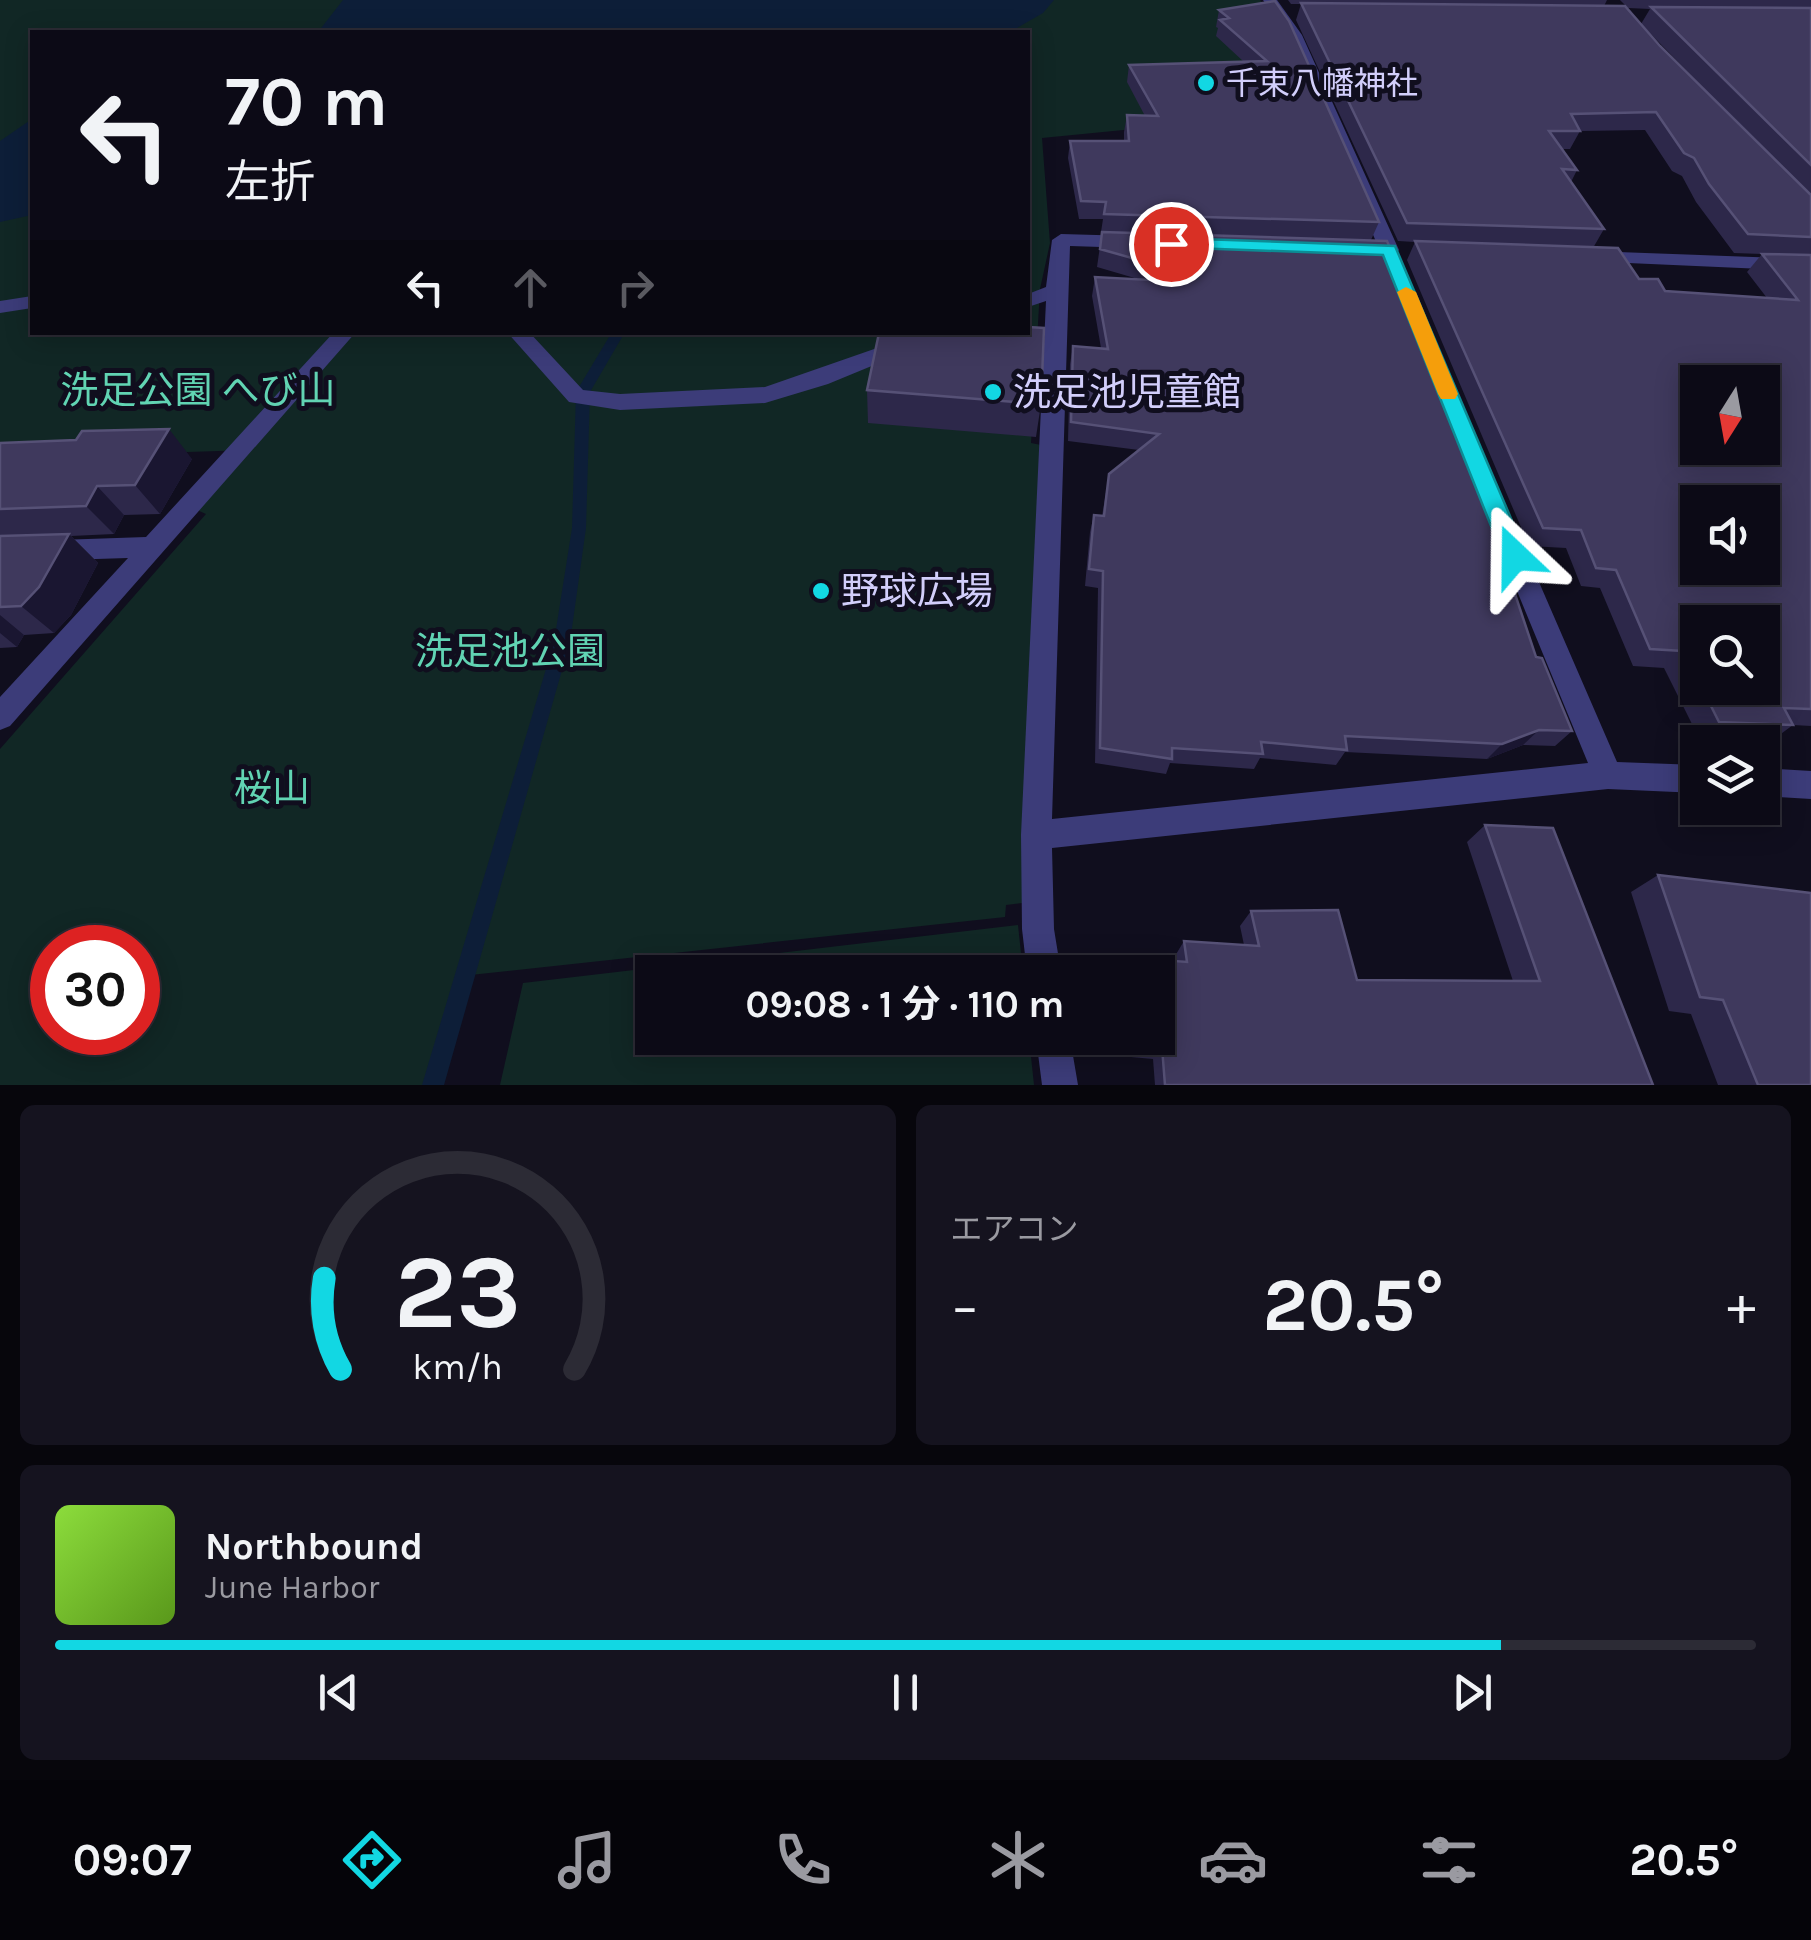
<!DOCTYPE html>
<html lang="ja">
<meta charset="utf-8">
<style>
:root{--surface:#0c0a16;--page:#15131f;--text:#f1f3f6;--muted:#9a9aa1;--line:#2c2b35;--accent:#12d7e3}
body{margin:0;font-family:Karla,"Noto Sans JP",sans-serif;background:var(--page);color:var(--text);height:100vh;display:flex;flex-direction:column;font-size:38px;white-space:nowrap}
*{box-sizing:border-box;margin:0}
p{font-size:32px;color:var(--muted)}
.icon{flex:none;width:55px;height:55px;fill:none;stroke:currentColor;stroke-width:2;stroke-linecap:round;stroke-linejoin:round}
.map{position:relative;height:1085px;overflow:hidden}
.drawer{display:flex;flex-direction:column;gap:20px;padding:20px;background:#07060c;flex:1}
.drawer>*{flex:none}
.hud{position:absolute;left:30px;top:30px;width:1000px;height:305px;border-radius:0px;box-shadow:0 5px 25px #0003,0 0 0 2px var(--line);background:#0c0a16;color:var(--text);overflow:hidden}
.needle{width:65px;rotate:191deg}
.tools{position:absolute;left:1680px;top:365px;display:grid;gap:20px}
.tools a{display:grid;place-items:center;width:100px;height:100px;border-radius:0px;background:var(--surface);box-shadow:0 5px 25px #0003,0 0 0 2px var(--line);font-size:50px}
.speed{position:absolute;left:30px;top:925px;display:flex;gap:20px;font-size:50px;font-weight:700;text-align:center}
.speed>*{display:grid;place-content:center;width:130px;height:130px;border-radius:50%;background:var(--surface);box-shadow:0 5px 25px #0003,0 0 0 2px var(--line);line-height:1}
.speed .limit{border:15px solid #d22;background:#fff;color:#111}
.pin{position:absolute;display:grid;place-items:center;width:85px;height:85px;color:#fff;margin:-42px;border:5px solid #fff;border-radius:50%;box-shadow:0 2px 10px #0007}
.me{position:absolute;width:110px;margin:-55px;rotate:337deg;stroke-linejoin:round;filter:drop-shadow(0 0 8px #0008)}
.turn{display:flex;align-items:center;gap:35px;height:210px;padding:0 30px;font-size:45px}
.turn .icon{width:130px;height:130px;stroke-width:2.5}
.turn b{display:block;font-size:70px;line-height:85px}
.lanes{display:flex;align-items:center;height:95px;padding:0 30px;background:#0003;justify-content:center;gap:50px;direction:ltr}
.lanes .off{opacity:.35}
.big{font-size:75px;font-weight:700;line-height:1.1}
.drawer .card{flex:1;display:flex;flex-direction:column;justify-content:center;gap:15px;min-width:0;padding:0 35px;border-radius:15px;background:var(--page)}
.drawer .dial{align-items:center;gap:0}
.dial svg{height:260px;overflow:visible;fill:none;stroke:var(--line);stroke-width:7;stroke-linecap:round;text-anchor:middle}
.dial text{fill:var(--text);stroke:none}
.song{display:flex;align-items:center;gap:30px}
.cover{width:120px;height:120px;border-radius:15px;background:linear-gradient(135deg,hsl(90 70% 55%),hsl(90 70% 35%))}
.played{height:10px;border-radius:5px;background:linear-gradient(90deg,var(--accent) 85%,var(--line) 85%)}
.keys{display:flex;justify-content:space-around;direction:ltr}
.heat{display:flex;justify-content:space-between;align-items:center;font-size:55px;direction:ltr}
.drawer .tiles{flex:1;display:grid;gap:20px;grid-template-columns:1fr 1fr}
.card:last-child{grid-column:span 2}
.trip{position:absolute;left:635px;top:955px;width:540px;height:100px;border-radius:0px;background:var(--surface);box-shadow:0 5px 25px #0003,0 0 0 2px var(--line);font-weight:700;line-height:100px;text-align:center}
.dock{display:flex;height:160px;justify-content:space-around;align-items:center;background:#050409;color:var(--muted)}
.dock .icon{width:70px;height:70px}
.dock .active{color:var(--accent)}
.dock b{font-size:45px;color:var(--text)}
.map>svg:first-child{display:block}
</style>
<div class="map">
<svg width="1811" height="1085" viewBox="0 0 1811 1085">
<rect width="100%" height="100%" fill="#100e1e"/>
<path fill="#112725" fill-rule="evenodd" d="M 0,0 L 1260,0 L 1282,25 L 1335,133 L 1154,127 L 1042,138 L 1050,243 L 1040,289 L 1031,443 L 1041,445 L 1022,903 L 1006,905 L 1005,917 L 461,976 L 442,1085 L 0,1085 L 0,749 L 206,514 L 197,510 L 250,450 L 0,458 ZM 32,32 L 1028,32 L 1028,332 L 32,332 ZM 52,948 L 138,948 L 138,1032 L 52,1032 Z
M 1018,925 L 1023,972 L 652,972 L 652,1038 L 1029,1038 L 1034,1085 L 500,1085 L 523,983 Z"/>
<path fill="#0d1e38" d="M 343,0 L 1054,0 L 1043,13 L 1010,32 L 318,32 Z
M 32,119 L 32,215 L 0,222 L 0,141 Z"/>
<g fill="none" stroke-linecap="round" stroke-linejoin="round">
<path fill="#0d1e38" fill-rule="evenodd" d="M 612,332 L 625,332 L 590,392 L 586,528 L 570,642 L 444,1085 L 422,1085 L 554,642 L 572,528 L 576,392 Z"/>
<path fill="#3c3c79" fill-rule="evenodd" d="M 1263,0 L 1277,0 L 1302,35 L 1399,250 L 1396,254 L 1367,255 L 1357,249 L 1360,245 L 1377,244 L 1288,35 Z
M 1061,234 L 1132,236 L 1141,242 L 1132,248 L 1070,246 L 1052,819 L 1588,763 L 1479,499 L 1491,490 L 1503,499 L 1617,762 L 1698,765 L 1698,793 L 1608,789 L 1052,848 L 1054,929 L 1061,972 L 1027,972 L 1022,929 L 1021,835 L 1046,301 L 1028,307 L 1028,294 L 1046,287 L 1052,240 Z
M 1590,251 L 1811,259 L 1811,271 L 1583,261 L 1580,257 Z
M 32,296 L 32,308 L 0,313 L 0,301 Z
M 334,332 L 356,332 L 10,726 L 0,730 L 0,697 L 128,558 L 0,562 L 0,542 L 146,537 Z
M 507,332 L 529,332 L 583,390 L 620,394 L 765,387 L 923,332 L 954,332 L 828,384 L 765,403 L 620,410 L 569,402 Z
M 1762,768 L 1811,771 L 1811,799 L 1762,796 Z
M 1036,1038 L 1070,1038 L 1078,1085 L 1042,1085 Z"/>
</g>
<path fill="#2d284a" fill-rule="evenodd" d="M 1288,0 L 1607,0 L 1604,6 L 1660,46 L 1738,123 L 1641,24 L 1650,9 L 1628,8 L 1620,0 L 1811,0 L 1811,726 L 1793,725 L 1771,741 L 1699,738 L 1664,668 L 1633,666 L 1600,588 L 1581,586 L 1566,548 L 1529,546 L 1407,260 L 1415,242 L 1398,241 L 1296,20 L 1301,4 L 1291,4 ZM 1645,130 L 1672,171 L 1682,176 L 1696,202 L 1734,253 L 1762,254 L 1747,272 L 1767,298 L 1665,291 L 1639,279 L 1593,248 L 1604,229 L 1571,182 L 1577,170 L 1562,149 L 1570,149 L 1580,131 ZM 1698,622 L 1762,688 L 1698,688 Z
M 1275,1 L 1379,222 L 1371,240 L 1101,232 L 1103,219 L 1079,219 L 1068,158 L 1070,141 L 1124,141 L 1124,132 L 1127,115 L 1145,116 L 1127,82 L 1129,65 L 1244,62 L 1216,36 L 1218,28 L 1216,27 L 1219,10 Z
M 1102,232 L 1387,241 L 1508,526 L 1497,541 L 1536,657 L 1572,731 L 1555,746 L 1523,745 L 1487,759 L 1345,752 L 1336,765 L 1260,758 L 1254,769 L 1170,763 L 1166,774 L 1095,763 L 1098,588 L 1085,586 L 1090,532 L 1094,515 L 1102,516 L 1109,474 L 1139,450 L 1068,441 L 1070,364 L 1073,346 L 1101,348 L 1092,296 L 1095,277 L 1138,279 L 1097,267 Z
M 867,390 L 1041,404 L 1036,437 L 868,423 Z
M 0,443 L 192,459 L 160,514 L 124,515 L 114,534 L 71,536 L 98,563 L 71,615 L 54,633 L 24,635 L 17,647 L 0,648 Z
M 1485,825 L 1653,1085 L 1155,1085 L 1153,1059 L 1131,1057 L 1130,1038 L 1158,1038 L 1158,972 L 1126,972 L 1134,958 L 1175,961 L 1175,956 L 1184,941 L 1244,945 L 1240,926 L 1251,911 L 1357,980 L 1513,981 L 1467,842 Z
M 1658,875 L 1811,1085 L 1718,1085 L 1691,1014 L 1669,1011 L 1631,892 Z
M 973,1038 L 1024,1038 L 1022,1043 L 974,1048 Z"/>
<path fill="#1a1631" d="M 169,429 L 192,459 L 160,514 L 135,485 Z
M 97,486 L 124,515 L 114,534 L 86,506 Z
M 69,534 L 98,563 L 71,615 L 54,633 L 21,606 Z
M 0,615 L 24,635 L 17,647 L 0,633 Z
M 1539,730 L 1523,745 L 1487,759 L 1502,744 Z"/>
<path fill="#3f395d" stroke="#565176" stroke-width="2.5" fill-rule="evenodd" d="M 1275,1 L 1289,21 L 1379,222 L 1104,214 L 1106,202 L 1081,201 L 1070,141 L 1129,141 L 1127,115 L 1158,116 L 1129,65 L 1267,61 L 1220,20 L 1229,18 L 1219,10 Z
M 1301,3 L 1625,6 L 1660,46 L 1811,195 L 1811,237 L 1748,234 L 1709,184 L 1694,158 L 1684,153 L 1656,112 L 1571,114 L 1580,131 L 1549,131 L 1577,170 L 1562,169 L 1604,229 L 1407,223 Z
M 1651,7 L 1811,8 L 1811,165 Z
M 1102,232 L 1387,241 L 1508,526 L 1492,525 L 1536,657 L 1542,658 L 1572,731 L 1539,730 L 1502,744 L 1345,736 L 1347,750 L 1261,742 L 1263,754 L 1172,748 L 1172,759 L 1100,748 L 1103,571 L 1089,569 L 1094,515 L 1104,516 L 1109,474 L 1159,434 L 1071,422 L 1073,346 L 1108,349 L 1095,277 L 1150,280 L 1153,264 L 1100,249 Z
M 1415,241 L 1618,248 L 1639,279 L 1658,279 L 1665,291 L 1798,300 L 1762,254 L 1811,255 L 1811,709 L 1784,708 L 1793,725 L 1719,722 L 1702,688 L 1762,688 L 1762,622 L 1698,622 L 1698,679 L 1683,651 L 1650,649 L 1616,570 L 1596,568 L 1581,530 L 1543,528 ZM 1698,382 L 1762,382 L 1762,448 L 1698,448 ZM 1698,502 L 1762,502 L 1762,568 L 1698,568 Z
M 1028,327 L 1044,328 L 1041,404 L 867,390 L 879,333 L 1028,332 Z
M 169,429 L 135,485 L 97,486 L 86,506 L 0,509 L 0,443 L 76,440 L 82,431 Z
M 69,534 L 39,587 L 21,606 L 0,607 L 0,536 Z
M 1485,825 L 1553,828 L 1653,1085 L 1165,1085 L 1162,1047 L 1140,1045 L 1139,1038 L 1158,1038 L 1158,972 L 1135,972 L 1134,958 L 1187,962 L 1184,941 L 1259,946 L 1251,911 L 1338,910 L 1357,980 L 1540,981 Z
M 1658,875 L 1811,893 L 1811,1085 L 1758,1085 L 1723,1000 L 1700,997 Z
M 975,1038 L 1024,1038 L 976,1042 Z"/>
<path fill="#12d7e3" stroke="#0c8c94" stroke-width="2.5" d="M 1171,238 L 1395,246 L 1527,556 L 1523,563 L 1507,563 L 1503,556 L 1383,255 L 1165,247 L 1162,244 Z"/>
<path fill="#f59e0b" d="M 1406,287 L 1416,292 L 1458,394 L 1455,399 L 1441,399 L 1438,394 L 1397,292 Z"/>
<g fill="#12d7e3" stroke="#100e1e" stroke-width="4">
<circle cx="1206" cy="83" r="10"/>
<circle cx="993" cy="392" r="10"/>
<circle cx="821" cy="591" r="10"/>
</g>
<g text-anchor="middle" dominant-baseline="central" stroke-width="10" stroke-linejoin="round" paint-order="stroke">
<g font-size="32" fill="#d2cefb" stroke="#100e1e" text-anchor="start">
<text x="1226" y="83">千束八幡神社</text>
</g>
<g font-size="38" fill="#61d4b3" stroke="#100e1e">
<text x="198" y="390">洗足公園 へび山</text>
<text x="510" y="651">洗足池公園</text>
<text x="272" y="788">桜山</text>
</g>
<g font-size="38" fill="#d2cefb" stroke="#100e1e" text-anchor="start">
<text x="1013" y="392">洗足池児童館</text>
<text x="841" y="591">野球広場</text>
</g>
</g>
</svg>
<div class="tools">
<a><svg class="needle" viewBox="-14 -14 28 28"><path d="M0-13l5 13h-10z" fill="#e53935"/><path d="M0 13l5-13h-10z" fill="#9a9aa1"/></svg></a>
<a><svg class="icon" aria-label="sound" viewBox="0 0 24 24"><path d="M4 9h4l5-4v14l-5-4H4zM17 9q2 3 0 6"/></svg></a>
<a><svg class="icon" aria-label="search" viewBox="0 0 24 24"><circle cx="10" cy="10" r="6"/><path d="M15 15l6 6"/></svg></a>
<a><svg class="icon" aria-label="layers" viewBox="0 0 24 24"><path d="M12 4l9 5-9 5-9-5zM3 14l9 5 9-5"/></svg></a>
</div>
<div class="speed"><div class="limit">30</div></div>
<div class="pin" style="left:1171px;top:244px;background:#d93025"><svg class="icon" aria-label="arrive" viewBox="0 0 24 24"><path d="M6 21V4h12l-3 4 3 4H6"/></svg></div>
<svg class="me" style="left:1515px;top:556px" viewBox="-20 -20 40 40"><path d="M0-17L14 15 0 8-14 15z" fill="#12d7e3" stroke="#fff" stroke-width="4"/></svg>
<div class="trip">09:08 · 1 分 · 110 m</div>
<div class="hud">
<div class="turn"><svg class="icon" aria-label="left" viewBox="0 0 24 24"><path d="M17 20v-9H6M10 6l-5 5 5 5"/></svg><div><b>70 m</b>左折</div></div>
<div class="lanes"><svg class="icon" aria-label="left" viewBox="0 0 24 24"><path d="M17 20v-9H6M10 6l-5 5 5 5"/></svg><svg class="icon off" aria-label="ahead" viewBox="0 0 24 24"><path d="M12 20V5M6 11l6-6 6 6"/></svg><svg class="icon off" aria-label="right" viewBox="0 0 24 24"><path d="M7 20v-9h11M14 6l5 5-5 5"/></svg></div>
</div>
</div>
<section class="drawer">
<div class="tiles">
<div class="card dial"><svg viewBox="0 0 100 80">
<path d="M14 69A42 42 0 1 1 86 69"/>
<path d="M14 69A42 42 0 0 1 9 41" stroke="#12d7e3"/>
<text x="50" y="56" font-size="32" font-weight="700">23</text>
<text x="50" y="72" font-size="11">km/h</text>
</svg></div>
<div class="card"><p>エアコン</p>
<div class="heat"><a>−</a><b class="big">20.5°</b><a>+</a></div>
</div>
<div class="card">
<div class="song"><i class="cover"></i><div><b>Northbound</b><p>June Harbor</p></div></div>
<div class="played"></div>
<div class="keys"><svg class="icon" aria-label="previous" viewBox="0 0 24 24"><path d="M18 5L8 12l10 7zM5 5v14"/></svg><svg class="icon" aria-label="pause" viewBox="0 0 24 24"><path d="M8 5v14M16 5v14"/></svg><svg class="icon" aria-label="next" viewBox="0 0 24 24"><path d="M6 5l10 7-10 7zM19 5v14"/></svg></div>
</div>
</div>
</section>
<nav class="dock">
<b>09:07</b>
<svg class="icon active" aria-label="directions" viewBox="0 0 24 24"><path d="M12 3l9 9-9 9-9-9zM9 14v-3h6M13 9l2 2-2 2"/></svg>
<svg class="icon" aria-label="music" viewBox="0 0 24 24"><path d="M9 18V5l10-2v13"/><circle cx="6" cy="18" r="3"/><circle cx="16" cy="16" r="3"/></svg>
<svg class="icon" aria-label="phone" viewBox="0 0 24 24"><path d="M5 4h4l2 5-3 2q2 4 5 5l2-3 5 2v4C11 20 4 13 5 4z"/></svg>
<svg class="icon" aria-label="climate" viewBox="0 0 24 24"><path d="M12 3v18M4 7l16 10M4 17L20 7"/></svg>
<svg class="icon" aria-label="car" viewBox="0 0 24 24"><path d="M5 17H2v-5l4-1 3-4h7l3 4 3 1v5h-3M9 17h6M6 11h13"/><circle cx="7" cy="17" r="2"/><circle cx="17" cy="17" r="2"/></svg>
<svg class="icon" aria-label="filters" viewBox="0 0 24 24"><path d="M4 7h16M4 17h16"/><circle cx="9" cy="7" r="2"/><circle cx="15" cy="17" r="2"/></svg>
<b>20.5°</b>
</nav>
